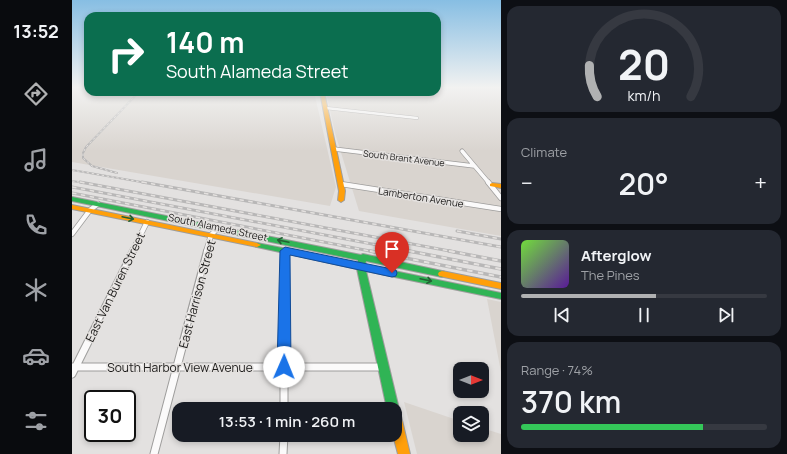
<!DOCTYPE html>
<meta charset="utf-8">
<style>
:root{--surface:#171b24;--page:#242831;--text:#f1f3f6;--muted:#9ea1a6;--line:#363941;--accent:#b0b1b2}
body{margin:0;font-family:Manrope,sans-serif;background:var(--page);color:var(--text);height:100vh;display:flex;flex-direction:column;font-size:15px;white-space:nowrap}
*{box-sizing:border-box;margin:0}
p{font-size:13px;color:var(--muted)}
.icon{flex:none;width:22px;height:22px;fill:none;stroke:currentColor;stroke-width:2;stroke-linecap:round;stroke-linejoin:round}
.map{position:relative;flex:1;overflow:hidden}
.panel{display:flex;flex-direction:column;gap:6px;padding:6px;background:#0d0f14;width:286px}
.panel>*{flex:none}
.hud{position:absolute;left:12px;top:12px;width:357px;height:84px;border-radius:12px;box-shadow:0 2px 6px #0003;background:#0b6e4f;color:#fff;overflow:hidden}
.needle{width:26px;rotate:90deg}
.buttons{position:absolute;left:381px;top:362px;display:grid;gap:8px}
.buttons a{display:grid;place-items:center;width:36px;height:36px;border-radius:8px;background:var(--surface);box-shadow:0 2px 6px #0003;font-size:20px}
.speed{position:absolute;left:12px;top:390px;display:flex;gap:8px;font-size:20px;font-weight:700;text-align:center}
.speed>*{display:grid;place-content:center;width:52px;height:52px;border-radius:50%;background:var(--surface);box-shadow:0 2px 6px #0003;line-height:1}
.speed .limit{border:2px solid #111;border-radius:6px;background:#fff;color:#111}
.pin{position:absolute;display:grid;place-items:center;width:34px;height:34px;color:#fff;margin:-41px -17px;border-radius:50% 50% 50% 0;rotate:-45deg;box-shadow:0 0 4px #0007}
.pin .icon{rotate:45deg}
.me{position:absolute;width:44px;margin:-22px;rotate:1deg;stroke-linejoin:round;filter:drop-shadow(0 0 3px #0008)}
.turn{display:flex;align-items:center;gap:14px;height:84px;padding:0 16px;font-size:18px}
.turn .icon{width:52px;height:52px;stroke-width:2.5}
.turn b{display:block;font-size:28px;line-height:34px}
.big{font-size:30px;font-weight:600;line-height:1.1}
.panel .tile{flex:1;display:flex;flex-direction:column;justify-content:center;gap:6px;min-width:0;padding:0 14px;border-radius:12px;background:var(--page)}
.panel .dial{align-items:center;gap:0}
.dial svg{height:104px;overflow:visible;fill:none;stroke:var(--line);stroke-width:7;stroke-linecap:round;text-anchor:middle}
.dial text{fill:var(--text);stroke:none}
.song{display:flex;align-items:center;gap:12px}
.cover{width:48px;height:48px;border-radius:6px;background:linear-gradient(135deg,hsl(100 70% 55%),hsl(270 70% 35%))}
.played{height:4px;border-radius:2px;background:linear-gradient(90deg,var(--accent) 55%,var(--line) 55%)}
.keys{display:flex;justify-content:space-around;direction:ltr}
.heat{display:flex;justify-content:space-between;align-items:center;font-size:22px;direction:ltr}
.charge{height:6px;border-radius:3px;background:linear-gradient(90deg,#34c759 74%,var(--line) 0)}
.trip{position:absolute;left:100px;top:402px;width:230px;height:40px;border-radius:12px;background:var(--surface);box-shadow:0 2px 6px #0003;font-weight:600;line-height:40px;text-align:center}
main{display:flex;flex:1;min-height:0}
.tab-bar{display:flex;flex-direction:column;width:72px;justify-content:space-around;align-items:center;background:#090b0e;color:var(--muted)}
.tab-bar .icon{width:28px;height:28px}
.tab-bar .on{color:var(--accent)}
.tab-bar b{font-size:18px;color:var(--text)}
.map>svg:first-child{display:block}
</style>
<main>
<nav class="tab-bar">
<b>13:52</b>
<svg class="icon on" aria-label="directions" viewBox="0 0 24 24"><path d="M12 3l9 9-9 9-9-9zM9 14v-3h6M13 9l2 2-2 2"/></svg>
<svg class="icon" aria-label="music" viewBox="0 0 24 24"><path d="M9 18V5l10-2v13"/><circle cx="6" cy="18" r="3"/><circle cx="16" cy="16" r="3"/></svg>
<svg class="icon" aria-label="phone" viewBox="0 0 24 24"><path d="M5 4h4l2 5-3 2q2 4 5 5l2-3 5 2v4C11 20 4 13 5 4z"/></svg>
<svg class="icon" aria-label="climate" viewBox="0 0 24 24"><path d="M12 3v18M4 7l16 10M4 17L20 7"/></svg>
<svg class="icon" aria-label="car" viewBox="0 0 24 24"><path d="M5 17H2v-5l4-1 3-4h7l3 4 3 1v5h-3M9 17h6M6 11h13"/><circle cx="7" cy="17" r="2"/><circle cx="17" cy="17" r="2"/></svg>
<svg class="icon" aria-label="filters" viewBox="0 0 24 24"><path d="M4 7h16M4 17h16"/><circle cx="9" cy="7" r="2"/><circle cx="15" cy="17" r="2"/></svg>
</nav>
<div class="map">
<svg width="429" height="454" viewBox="0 0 429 454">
<rect width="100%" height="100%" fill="#e3e1e0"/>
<path fill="#d9d4cf" d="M 0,88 L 16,88 L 16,92 L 242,92 L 264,187 L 258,206 L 0,162 Z
M 365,88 L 429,88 L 429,236 L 287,211 L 263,133 L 254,92 L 365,92 Z
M 415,299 L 429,302 L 429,372 Z
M 332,402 L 388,421 L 388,435 L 410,435 L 410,428 L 429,434 L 429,454 L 345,454 Z"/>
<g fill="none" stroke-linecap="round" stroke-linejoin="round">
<defs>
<path id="street-far4" d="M 254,108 L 345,118"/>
<path id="street-far3" d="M 262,149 L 402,166
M 390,151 L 417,183"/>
<path id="street-far2" d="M 416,182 L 429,198
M 269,184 L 429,209
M 0,234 L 18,210 L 26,204
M 60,252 L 75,222
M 134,252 L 139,235 L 146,228"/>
<path id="street-far1" d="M 16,341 L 61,251
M 111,341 L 135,251
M 212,341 L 213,251"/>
<path id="street" d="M 0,367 L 312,367
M 0,374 L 17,340
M 212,409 L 212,340
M 82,454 L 112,340
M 211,454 L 212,435"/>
<path id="fast" d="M 0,197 L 289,255 L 291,254 L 370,271 L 373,272 L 374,274 L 373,276 L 370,277 L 294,261 L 293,265 L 429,293 L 429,299 L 294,271 L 327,409 L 325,413 L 323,414 L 323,409 L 315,409 L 285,269 L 185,247 L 181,245 L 185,243 L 286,263 L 286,260 L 0,201 Z"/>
<path id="slow" d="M 248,92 L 252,92 L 273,191 L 272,200 L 269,202 L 266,200 L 267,191 Z
M 420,183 L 429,184 L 429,188 L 418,186 L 418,184 Z
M 0,205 L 185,243 L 189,245 L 185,247 L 0,209 Z
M 370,271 L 429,283 L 429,289 L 367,276 L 366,274 L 367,272 Z
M 323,410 L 327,412 L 329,416 L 338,454 L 326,454 L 321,435 L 323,435 Z"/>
</defs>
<use href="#street-far4" stroke="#9e9d9c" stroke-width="3.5"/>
<use href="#street-far3" stroke="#9e9d9c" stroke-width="5"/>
<use href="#street-far2" stroke="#9e9d9c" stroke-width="6"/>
<use href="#street-far1" stroke="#9e9d9c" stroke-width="8"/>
<use href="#street" stroke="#9e9d9c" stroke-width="9"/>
<use href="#fast" stroke="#9e9d9c" stroke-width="2"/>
<use href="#slow" stroke="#9e9d9c" stroke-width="2"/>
<use href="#street-far4" stroke="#fbfafa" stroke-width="2.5"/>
<use href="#street-far3" stroke="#fbfafa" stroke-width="3.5"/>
<use href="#street-far2" stroke="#fbfafa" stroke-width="4.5"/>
<use href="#street-far1" stroke="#fbfafa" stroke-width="5.5"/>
<use href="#street" stroke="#fbfafa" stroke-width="7"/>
<use href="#fast" fill="#30b455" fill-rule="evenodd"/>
<use href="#slow" fill="#ff9f0a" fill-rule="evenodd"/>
<defs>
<path id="rail-far2" d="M 0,170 L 75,183
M 45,173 L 20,166 L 11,158 L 11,153 L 14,147 L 67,92
M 0,181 L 13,183"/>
<path id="rail-far1" d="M 8,182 L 383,252
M 70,182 L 429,247
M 0,187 L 342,252
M 0,193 L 303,252
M 385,231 L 429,239"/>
<path id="rail" d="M 298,251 L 429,277
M 337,251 L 429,269
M 377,251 L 429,261"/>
</defs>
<use href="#rail-far2" stroke="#b8b7b7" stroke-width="2"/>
<use href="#rail-far1" stroke="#b8b7b7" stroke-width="3"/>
<use href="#rail" stroke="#b8b7b7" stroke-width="3.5"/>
<use href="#rail-far2" stroke="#e4e1df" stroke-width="1" stroke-dasharray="2.5" stroke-linecap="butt"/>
<use href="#rail-far1" stroke="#e4e1df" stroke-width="1.5" stroke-dasharray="4.5" stroke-linecap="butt"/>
<use href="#rail" stroke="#e4e1df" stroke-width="2" stroke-dasharray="5.5" stroke-linecap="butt"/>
</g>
<defs><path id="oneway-shaft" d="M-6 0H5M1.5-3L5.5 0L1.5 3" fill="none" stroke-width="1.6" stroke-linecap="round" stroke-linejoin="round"/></defs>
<g stroke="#245f34">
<use href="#oneway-shaft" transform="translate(56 218) rotate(12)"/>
<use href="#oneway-shaft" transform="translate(211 241) rotate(-168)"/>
<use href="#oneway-shaft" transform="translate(354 280) rotate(12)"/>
</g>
<linearGradient id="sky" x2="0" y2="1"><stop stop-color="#87bee3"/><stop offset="0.58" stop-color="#f2f2f1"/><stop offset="1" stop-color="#f2f2f1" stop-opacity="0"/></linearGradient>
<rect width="429" height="151" fill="url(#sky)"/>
<path fill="#1a73e8" stroke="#114b97" d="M 213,247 L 320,269 L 324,270 L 325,273 L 324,276 L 320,277 L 218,255 L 219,367 L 217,371 L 212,373 L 207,371 L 205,367 L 208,251 Z"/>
<g text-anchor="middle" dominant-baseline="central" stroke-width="3" stroke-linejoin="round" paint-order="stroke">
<g font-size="9" fill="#1b1a19" stroke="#e4e1df">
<text transform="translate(332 158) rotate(7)">South Brant Avenue</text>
</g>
<g font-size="10" fill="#1b1a19" stroke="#e4e1df">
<text transform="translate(349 197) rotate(9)">Lamberton Avenue</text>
<text transform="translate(146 227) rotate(12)">South Alameda Street</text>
</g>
<g font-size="12" fill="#1b1a19" stroke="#e4e1df">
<text transform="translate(43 287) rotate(-64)">East Van Buren Street</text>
<text transform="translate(125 294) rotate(-75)">East Harrison Street</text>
<text x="108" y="367">South Harbor View Avenue</text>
</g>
</g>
</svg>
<div class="buttons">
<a><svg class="needle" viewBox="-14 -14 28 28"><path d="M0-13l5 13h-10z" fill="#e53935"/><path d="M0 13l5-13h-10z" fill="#9ea1a6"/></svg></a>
<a><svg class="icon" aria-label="layers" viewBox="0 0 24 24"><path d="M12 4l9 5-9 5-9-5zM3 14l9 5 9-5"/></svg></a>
</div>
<div class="speed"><div class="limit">30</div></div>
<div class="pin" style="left:320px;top:273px;background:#d93025"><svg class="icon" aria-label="arrive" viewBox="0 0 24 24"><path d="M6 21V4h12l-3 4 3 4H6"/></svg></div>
<svg class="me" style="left:212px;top:367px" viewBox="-20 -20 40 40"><circle r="19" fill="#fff"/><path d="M0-13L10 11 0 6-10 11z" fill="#1a73e8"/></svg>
<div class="trip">13:53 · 1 min · 260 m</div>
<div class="hud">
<div class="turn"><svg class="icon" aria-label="right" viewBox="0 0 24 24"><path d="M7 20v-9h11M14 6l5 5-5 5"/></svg><div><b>140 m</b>South Alameda Street</div></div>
</div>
</div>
<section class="panel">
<div class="tile dial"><svg viewBox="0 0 100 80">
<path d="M14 69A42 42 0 1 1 86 69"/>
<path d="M14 69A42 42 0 0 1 8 45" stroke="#b0b1b2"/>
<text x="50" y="56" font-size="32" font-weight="700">20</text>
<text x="50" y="72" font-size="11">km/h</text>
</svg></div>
<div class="tile"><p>Climate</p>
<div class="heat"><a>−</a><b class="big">20°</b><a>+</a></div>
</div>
<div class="tile">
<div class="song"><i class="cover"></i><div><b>Afterglow</b><p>The Pines</p></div></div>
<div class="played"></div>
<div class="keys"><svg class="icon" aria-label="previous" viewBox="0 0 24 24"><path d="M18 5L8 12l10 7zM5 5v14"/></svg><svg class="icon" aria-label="pause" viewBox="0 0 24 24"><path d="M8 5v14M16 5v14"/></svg><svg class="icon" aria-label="next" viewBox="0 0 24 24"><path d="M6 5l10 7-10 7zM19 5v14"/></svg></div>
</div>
<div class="tile"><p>Range · 74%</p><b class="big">370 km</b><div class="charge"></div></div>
</section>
</main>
